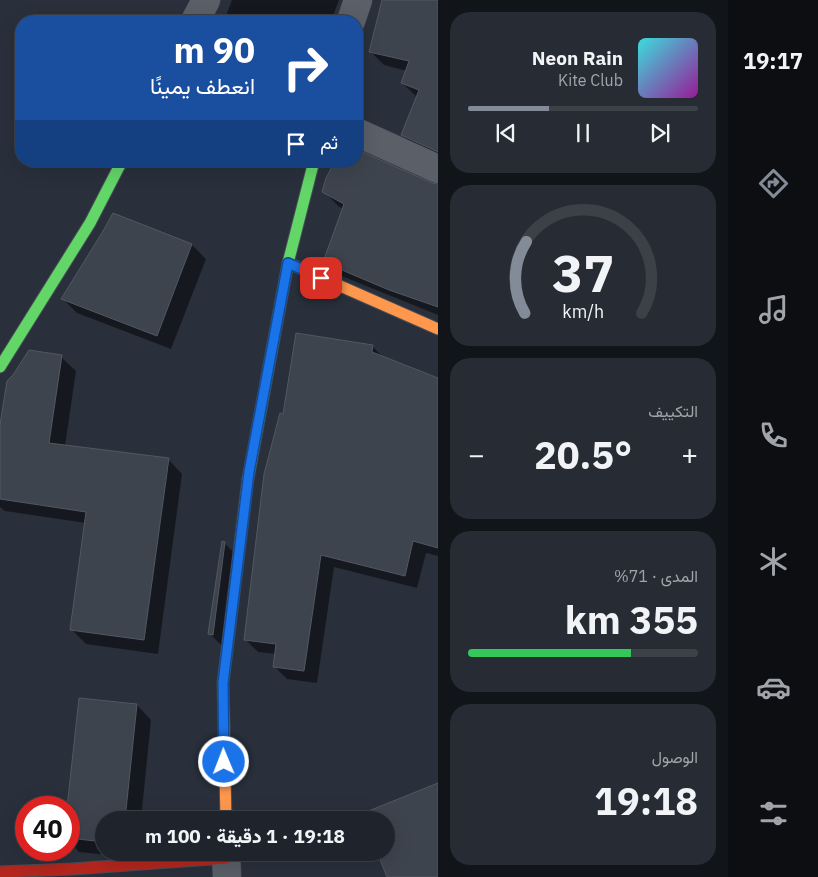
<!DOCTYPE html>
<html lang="ar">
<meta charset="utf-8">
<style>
:root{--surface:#1f242c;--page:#272c34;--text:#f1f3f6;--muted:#a1a4a9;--line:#3c4148;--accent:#838b99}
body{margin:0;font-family:"IBM Plex Sans",Vazirmatn,sans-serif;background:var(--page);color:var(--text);direction:rtl;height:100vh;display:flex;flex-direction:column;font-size:19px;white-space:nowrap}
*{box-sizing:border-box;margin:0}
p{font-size:16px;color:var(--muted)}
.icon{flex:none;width:28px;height:28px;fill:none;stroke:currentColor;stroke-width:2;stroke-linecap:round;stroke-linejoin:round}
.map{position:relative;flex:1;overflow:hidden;direction:ltr}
.panel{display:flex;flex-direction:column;gap:12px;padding:12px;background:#111418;width:290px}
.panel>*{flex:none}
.banner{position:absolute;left:15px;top:15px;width:348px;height:152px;border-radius:20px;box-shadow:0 5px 20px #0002,0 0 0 1px var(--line);direction:rtl;background:#1a4fa0;color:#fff;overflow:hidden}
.speed{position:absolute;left:15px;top:796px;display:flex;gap:10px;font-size:25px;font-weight:700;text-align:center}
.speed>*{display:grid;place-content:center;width:65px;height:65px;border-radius:50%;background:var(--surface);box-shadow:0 5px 20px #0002,0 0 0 1px var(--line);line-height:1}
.speed .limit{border:8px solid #d22;background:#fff;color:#111}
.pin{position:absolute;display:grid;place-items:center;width:42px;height:42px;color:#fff;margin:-21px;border-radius:10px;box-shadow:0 2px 8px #0006}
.me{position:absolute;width:55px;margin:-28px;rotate:359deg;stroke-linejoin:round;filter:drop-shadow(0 0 4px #0008)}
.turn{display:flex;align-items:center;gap:18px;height:105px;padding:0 25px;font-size:22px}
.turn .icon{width:65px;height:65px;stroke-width:2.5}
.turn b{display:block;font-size:35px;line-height:42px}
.then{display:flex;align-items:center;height:48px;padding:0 25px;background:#0003;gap:10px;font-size:19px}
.big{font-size:38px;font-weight:800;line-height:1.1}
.panel .card{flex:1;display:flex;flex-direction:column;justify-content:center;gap:8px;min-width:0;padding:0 18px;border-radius:20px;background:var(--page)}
.panel .dial{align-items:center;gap:0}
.dial svg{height:130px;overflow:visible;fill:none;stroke:var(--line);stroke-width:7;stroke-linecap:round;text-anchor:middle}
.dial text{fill:var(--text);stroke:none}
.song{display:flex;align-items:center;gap:15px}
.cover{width:60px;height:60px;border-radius:8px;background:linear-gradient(135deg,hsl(180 70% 55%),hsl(300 70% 35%))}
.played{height:5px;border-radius:2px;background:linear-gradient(90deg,var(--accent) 35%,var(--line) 35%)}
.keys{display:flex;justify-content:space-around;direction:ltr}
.heat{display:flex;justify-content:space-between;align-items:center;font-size:28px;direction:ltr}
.charge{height:8px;border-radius:4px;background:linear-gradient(90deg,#34c759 71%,var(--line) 0)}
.trip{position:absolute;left:95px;top:811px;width:300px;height:50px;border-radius:25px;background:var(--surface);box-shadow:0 5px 20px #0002,0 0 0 1px var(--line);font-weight:800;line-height:50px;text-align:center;direction:rtl}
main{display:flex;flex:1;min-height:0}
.tabs{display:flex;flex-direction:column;width:90px;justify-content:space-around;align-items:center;background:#0c0e12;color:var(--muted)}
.tabs .icon{width:35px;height:35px}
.tabs .on{color:var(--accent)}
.tabs b{font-size:22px;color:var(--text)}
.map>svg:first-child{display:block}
</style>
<main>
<nav class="tabs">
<b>19:17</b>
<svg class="icon on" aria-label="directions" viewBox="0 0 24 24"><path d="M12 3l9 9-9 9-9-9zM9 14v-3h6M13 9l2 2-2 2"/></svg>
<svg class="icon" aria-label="music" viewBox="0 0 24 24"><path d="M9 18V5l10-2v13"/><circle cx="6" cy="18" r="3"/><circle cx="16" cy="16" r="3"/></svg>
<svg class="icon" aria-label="phone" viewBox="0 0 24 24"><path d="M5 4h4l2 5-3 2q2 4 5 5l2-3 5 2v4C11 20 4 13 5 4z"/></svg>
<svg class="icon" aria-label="climate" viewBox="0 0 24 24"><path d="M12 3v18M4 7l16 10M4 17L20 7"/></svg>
<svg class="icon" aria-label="car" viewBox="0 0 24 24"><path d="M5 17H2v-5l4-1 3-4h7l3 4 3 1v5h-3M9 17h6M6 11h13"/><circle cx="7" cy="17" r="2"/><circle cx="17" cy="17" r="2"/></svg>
<svg class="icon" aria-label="filters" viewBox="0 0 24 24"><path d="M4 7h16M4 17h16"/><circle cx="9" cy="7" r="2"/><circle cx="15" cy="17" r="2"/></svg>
</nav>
<section class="panel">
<div class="card">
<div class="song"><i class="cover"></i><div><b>Neon Rain</b><p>Kite Club</p></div></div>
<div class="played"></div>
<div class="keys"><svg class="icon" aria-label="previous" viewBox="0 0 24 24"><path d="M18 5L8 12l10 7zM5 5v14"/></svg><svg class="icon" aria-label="pause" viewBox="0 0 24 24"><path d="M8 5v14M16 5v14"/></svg><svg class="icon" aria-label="next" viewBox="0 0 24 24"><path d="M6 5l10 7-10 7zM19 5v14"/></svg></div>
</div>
<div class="card dial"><svg viewBox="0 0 100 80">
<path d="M14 69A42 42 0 1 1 86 69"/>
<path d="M14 69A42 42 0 0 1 15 25" stroke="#838b99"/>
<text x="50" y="56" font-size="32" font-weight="700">37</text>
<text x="50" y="72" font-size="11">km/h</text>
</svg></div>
<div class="card"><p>التكييف</p>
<div class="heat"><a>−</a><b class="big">20.5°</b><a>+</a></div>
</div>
<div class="card"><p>المدى · 71%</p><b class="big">355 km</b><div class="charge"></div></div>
<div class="card"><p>الوصول</p><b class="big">19:18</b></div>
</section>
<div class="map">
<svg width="438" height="877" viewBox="0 0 438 877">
<rect width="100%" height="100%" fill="#29303b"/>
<path fill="#0007" d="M 232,0 L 339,0 L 331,21 L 224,21 Z
M 383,0 L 438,0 L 438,159 L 417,149 L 403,135 L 417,97 L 402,83 L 407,71 L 384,65 L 370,51 Z
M 438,186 L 438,315 L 339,275 L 325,261 L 343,209 L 338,206 L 324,191 Z
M 192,245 L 206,259 L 171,349 L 77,313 L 63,299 Z
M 372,346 L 384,358 L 438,379 L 438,556 L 426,553 L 417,588 L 334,567 L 317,683 L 287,679 L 274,666 L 276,654 L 258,652 L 245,639 L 284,416 Z
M 61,357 L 76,371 L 65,446 L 168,459 L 182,474 L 158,654 L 86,644 L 71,629 L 86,523 L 5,511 L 0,507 L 0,433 L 14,376 Z
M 224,543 L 239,557 L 224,648 L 210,634 Z
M 137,705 L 151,720 L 141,820 L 104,820 L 104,852 L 137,852 L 137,858 L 79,852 L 69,841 L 69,808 Z"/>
<path fill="#3e444e" stroke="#515862" d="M 382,0 L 438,0 L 438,152 L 401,135 L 419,90 L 401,83 L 409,61 L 369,52 Z
M 356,149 L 432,183 L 438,184 L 438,307 L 389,290 L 323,262 L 344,204 L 322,192 L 326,178 L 335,161 L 356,161 Z
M 113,213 L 192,244 L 157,336 L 61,299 L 103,231 Z
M 296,333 L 373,345 L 372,352 L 438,378 L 438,548 L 413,541 L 405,576 L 321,555 L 304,671 L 273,667 L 276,644 L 244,640 L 264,474 L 280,413 L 283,414 Z
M 29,350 L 62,355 L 49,443 L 169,458 L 144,640 L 70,630 L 86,512 L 0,499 L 0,425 L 7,381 L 13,375 Z
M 222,541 L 225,542 L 213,635 L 208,634 Z
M 79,698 L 137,704 L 125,820 L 104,820 L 104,842 L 69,838 L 69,808 L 67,808 Z
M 438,783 L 438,877 L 387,877 L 377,852 L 386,852 L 386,820 L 363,820 L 361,814 Z"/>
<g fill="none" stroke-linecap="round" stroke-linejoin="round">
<defs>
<path id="street" d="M 195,21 L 206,0
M 351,21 L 358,0
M 356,132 L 438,169
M 226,852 L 227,877"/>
<path id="fast" d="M 0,367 L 90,223 L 122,161
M 248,479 L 288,263 L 314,161"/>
<path id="slow" d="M 288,263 L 438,329
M 226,820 L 223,683 L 248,479"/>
<path id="jam" d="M 0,872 L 72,869 L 226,858"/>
</defs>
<use href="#street" stroke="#474d57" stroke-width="29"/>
<use href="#fast" stroke="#474d57" stroke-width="13"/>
<use href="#slow" stroke="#474d57" stroke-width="13"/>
<use href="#jam" stroke="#474d57" stroke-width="13"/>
<use href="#street" stroke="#5a5f68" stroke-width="28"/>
<use href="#fast" stroke="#63d668" stroke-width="11"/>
<use href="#slow" stroke="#ff974d" stroke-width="11"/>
<use href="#jam" stroke="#b3261e" stroke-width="11"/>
</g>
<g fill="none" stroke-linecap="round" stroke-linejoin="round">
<defs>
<path id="route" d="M 224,762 L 223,683 L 249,472 L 288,263 L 321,278"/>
</defs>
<use href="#route" stroke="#114b97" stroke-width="12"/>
<use href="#route" stroke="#1a73e8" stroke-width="9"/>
</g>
</svg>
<div class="speed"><div class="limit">40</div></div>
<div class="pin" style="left:321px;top:278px;background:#d93025"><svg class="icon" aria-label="arrive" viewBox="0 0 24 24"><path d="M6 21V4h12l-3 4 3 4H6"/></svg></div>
<svg class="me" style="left:224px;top:762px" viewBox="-20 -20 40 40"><circle r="17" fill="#1a73e8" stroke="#fff" stroke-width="3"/><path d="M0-11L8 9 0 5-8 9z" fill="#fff"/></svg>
<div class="trip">19:18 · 1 دقيقة · 100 m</div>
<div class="banner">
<div class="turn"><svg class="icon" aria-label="right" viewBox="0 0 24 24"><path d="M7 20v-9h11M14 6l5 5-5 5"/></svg><div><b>90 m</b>انعطف يمينًا</div></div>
<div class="then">ثم<svg class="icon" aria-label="arrive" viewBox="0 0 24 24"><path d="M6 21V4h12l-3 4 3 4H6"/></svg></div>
</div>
</div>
</main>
